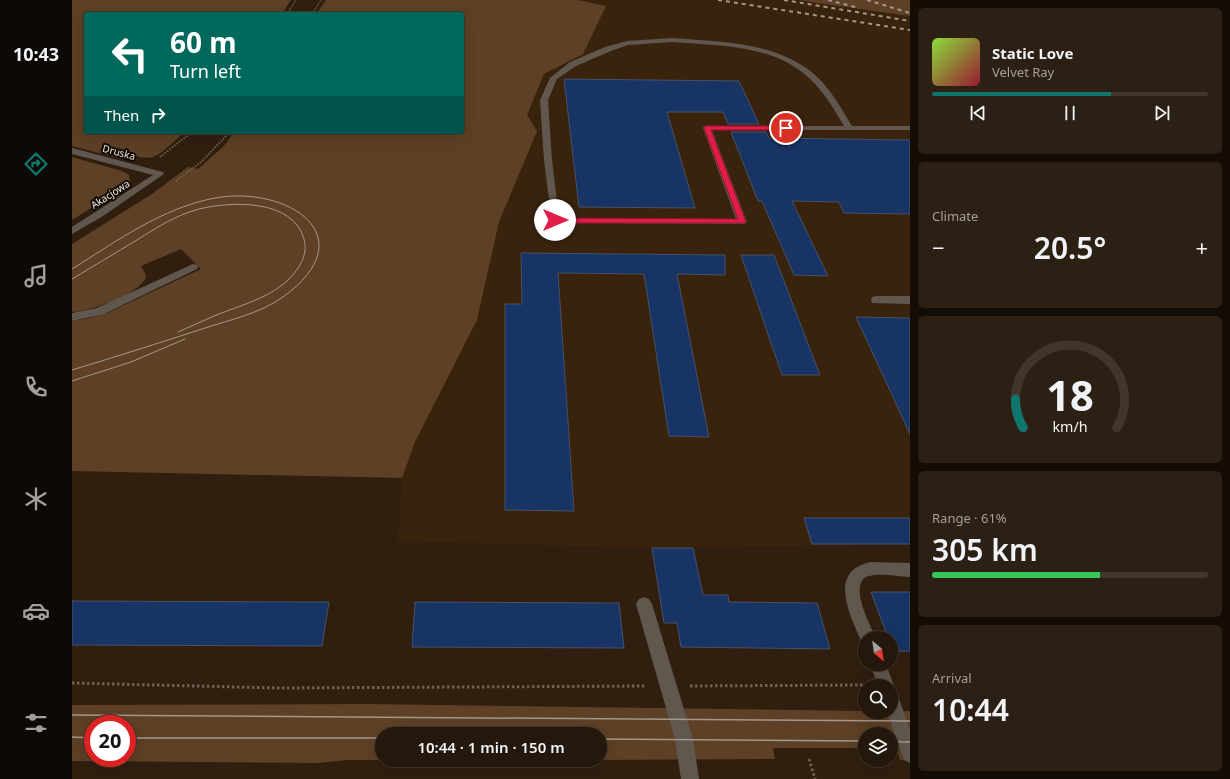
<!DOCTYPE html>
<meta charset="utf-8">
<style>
:root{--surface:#24170b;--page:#2c2014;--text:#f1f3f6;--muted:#a39f9d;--line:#41362c;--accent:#0f766e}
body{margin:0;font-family:"Noto Sans",sans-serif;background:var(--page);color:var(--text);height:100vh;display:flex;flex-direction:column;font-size:15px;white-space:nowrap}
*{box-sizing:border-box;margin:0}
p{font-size:13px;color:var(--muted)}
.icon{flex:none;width:22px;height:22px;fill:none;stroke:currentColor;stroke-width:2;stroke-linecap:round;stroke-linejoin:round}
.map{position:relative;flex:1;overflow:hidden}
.drawer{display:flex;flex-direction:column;gap:8px;padding:8px;background:#140d06;width:320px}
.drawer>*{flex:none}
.hud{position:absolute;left:12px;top:12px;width:380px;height:122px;border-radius:4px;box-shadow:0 4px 16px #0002,0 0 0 1px var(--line);background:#00695c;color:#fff;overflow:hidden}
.needle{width:26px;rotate:151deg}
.buttons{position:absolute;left:786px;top:631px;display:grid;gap:8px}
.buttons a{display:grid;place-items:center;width:40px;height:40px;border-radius:50%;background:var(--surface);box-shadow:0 4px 16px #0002,0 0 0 1px var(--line);font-size:20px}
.speed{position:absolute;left:12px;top:715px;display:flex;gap:8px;font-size:20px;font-weight:700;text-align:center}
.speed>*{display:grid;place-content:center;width:52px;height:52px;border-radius:50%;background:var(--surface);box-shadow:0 4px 16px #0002,0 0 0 1px var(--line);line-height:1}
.speed .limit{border:6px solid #d22;background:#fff;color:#111}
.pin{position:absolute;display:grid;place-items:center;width:34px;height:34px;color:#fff;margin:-17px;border:2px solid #fff;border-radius:50%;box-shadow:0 1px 4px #0007}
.me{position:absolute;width:44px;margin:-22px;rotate:90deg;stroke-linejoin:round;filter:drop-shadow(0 0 3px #0008)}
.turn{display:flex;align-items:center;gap:14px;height:84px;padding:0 20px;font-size:18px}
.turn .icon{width:52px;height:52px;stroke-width:2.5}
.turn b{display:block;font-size:28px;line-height:34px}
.then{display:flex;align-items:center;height:38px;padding:0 20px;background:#0003;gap:8px;font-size:15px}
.big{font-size:30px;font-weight:600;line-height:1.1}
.drawer .tile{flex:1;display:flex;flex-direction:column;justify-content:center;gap:6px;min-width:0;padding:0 14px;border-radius:6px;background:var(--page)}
.drawer .dial{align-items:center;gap:0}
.dial svg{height:104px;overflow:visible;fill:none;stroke:var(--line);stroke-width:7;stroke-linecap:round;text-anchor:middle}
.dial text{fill:var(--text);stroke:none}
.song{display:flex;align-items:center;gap:12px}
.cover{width:48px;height:48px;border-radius:6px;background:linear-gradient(135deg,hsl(90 70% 55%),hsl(350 70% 35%))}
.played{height:4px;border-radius:2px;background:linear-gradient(90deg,var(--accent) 65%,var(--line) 65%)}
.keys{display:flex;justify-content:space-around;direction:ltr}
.heat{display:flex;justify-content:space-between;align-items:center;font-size:22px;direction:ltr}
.charge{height:6px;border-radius:3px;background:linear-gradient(90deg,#34c759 61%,var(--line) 0)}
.trip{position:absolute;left:303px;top:727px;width:232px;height:40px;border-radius:20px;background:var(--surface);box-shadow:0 4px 16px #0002,0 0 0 1px var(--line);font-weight:600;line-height:40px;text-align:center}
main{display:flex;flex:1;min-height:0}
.tab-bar{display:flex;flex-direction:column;width:72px;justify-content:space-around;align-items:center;background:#0e0904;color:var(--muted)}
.tab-bar .icon{width:28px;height:28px}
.tab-bar .current{color:var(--accent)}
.tab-bar b{font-size:18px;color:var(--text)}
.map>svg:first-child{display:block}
</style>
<main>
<nav class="tab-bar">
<b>10:43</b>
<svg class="icon current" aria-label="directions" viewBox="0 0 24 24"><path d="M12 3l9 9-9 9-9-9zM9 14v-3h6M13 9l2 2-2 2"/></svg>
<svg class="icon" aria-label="music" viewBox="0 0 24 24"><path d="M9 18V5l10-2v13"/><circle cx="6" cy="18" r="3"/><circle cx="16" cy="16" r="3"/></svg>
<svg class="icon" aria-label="phone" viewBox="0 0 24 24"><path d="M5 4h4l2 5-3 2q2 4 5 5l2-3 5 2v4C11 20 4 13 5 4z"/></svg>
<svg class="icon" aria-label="climate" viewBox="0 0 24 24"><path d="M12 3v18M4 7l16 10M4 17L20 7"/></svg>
<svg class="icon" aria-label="car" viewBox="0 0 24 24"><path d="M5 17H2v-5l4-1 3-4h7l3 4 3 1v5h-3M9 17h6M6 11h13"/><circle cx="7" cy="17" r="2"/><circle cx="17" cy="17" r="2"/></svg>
<svg class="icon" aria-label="filters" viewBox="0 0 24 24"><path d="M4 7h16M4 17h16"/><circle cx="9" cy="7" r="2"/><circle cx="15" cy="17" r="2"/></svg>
</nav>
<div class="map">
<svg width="838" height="779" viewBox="0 0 838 779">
<rect width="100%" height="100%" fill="#301f0f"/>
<path fill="#3a230d" d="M 506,0 L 766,0 L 838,10 L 838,544 L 580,548 L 326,541 L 330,478 L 343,442 L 405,320 L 427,222 L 465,131 L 454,115 L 472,74 L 511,54 L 534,6 Z"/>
<path fill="#5d4025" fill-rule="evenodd" d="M 0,0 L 219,0 L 210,14 L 14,14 L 14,132 L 113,132 C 105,138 90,154 81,157 C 68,160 63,152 50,159 L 0,146 Z
M 254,0 L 506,0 L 534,6 L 511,54 L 472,74 L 455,115 L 465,131 L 427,222 L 405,320 L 343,442 L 330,478 L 0,471 L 0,321 L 17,318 L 35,313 L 129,269 L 109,249 L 69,266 L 73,273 L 74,278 C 64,296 19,311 0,312 L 0,244 L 80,194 L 116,167 L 126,169 L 152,146 L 162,132 L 390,132 L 390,14 L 244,14 Z
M 728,0 L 838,0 L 838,16 L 738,2 Z
M 0,157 L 50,171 L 57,175 L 58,182 L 51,188 L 0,220 Z
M 295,704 L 793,711 L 793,712 L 838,711 L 838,760 L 828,760 L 824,748 L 819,748 L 819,734 L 793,734 L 793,748 L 701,748 L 703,759 L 528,760 L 528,734 L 310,734 L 310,760 L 433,760 L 276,760 L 246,763 L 0,761 L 0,705 ZM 21,724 L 55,724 L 55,758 L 21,758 Z"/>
<path fill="#173464" stroke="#465267" d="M 492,79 L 667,81 L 687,124 L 656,124 L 651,112 L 595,112 L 623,208 L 507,207 Z
M 659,132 L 694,132 L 697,138 L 838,140 L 838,214 L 772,213 L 767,202 L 720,201 L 756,276 L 722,275 L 690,201 L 686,201 Z
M 449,253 L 653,255 L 653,275 L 605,274 L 637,437 L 597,436 L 572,274 L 486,273 L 502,511 L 433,510 L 433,304 L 450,304 Z
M 669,255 L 702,255 L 748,375 L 710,375 Z
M 784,317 L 838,318 L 838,434 Z
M 732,518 L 838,518 L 838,544 L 740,544 Z
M 580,548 L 621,548 L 631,595 L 656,595 L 657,602 L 745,603 L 758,649 L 609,647 L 605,623 L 592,623 Z
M 799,592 L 838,592 L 838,651 L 821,651 L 819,638 L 816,638 Z
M 0,601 L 234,602 L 257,602 L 250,646 L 0,645 Z
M 343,602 L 547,603 L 552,648 L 340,647 Z"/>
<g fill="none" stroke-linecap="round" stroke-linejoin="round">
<path stroke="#6f6052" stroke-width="1.5" stroke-dasharray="1 1" stroke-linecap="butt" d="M 215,14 L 224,0
M 240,14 L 249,0"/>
<path stroke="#6f6052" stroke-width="2" stroke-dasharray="1.5 1.5" stroke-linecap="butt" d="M 88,157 L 120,132
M 104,181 L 128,163 L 158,132"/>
<path stroke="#6f6052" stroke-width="3" stroke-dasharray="2.5 2.5" stroke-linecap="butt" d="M 0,683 L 206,688 L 573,686
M 618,686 L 791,685
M 737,759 L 743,779"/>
<path fill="#60574f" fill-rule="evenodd" d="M 600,38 C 649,42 702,41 742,74 C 758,88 769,108 780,126 L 838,126 L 838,130 L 640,130 L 675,222 L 673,224 L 480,223 L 472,160 L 468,100 L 478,78 L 498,62 L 533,47 L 555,41 ZM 600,42 C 646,46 703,44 738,79 C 752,92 762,109 772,126 L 632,126 L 631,128 L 664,219 L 487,218 L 480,160 L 476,100 L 485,79 L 504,66 L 539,51 L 556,45 Z
M 0,148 L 91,172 L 92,174 L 31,216 L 0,234 L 0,227 L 81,175 L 0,154 Z
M 121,264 L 125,265 L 126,267 L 125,269 L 32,314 L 0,321 L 0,313 L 25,308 Z
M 804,296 L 838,296 L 838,304 L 800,303 L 799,300 L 800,297 Z
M 799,562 L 838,563 L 838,577 C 825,576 809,573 797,576 C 775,582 798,625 804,638 L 793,638 L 793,644 L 790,643 C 779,617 754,571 799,562 Z
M 572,597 L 577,599 L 580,604 L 621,739 L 627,779 L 609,779 L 603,739 L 564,604 L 567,599 Z
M 798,664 L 814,664 L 822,686 L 820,691 L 825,693 L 838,730 L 838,763 L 832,760 L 815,712 L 819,712 L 819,686 L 806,686 Z"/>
<path stroke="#a5978b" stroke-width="1" d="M 0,269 C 45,241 90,208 143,198 C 215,185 295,236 211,297 C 187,314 157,320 130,329 C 87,343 43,357 0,370
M 0,279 C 22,266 43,253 65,240 C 84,228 104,215 127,209 C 160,201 221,199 232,239 C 236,253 229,266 219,277 C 199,298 169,305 142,316 C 130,321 118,327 106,332
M 0,381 L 59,362 L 113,339"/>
<path stroke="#a5978b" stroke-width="1.5" d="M 0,715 L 838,721
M 0,737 L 21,738
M 55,738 L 310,738
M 528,739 L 793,741
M 819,742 L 838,742"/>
<path stroke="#a5978b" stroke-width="2" stroke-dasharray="4 4" stroke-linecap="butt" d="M 646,0 L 838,30
M 712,0 L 838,21
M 756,0 L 787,8
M 795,0 L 838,13"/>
</g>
<path fill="#e11d48" stroke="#92132f" d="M 633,126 L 714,126 L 717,128 L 714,130 L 639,130 L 674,222 L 673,223 L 483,223 L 479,220 L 483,218 L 666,219 L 632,128 Z"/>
<g text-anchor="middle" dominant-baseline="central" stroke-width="4" stroke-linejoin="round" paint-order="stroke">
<g font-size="10" fill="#f4e8de" stroke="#120b05">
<text transform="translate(47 152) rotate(15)">Druska</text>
<text transform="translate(38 194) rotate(-33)">Akacjowa</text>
</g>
</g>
</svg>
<div class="buttons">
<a><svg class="needle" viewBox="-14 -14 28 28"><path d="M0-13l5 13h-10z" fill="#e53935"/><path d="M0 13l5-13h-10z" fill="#a39f9d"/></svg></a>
<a><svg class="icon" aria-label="search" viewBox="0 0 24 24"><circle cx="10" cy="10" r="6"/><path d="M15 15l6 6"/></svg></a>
<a><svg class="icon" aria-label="layers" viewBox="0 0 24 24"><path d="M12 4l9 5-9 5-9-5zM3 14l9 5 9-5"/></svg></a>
</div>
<div class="speed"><div class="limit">20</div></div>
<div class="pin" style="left:714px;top:128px;background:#d93025"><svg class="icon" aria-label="arrive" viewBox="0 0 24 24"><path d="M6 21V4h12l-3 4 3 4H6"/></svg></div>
<svg class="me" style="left:483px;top:220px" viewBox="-20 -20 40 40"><circle r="19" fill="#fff"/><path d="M0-13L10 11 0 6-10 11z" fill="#e11d48"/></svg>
<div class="trip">10:44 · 1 min · 150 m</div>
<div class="hud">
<div class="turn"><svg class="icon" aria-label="left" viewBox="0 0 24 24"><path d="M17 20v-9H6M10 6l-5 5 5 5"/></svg><div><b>60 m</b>Turn left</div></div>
<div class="then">Then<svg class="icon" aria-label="right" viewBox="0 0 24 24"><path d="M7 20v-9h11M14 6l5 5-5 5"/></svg></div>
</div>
</div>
<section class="drawer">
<div class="tile">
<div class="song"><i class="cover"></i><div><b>Static Love</b><p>Velvet Ray</p></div></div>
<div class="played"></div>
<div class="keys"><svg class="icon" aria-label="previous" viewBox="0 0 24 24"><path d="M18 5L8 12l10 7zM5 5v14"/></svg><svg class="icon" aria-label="pause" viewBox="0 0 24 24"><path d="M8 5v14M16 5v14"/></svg><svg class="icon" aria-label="next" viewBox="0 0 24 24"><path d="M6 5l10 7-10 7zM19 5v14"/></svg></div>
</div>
<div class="tile"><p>Climate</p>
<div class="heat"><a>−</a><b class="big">20.5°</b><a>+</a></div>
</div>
<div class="tile dial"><svg viewBox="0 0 100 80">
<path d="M14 69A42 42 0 1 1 86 69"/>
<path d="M14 69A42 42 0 0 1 8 47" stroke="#0f766e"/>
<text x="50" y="56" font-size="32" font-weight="700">18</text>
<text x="50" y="72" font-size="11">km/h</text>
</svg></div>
<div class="tile"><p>Range · 61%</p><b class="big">305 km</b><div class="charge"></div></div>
<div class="tile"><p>Arrival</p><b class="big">10:44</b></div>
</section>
</main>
